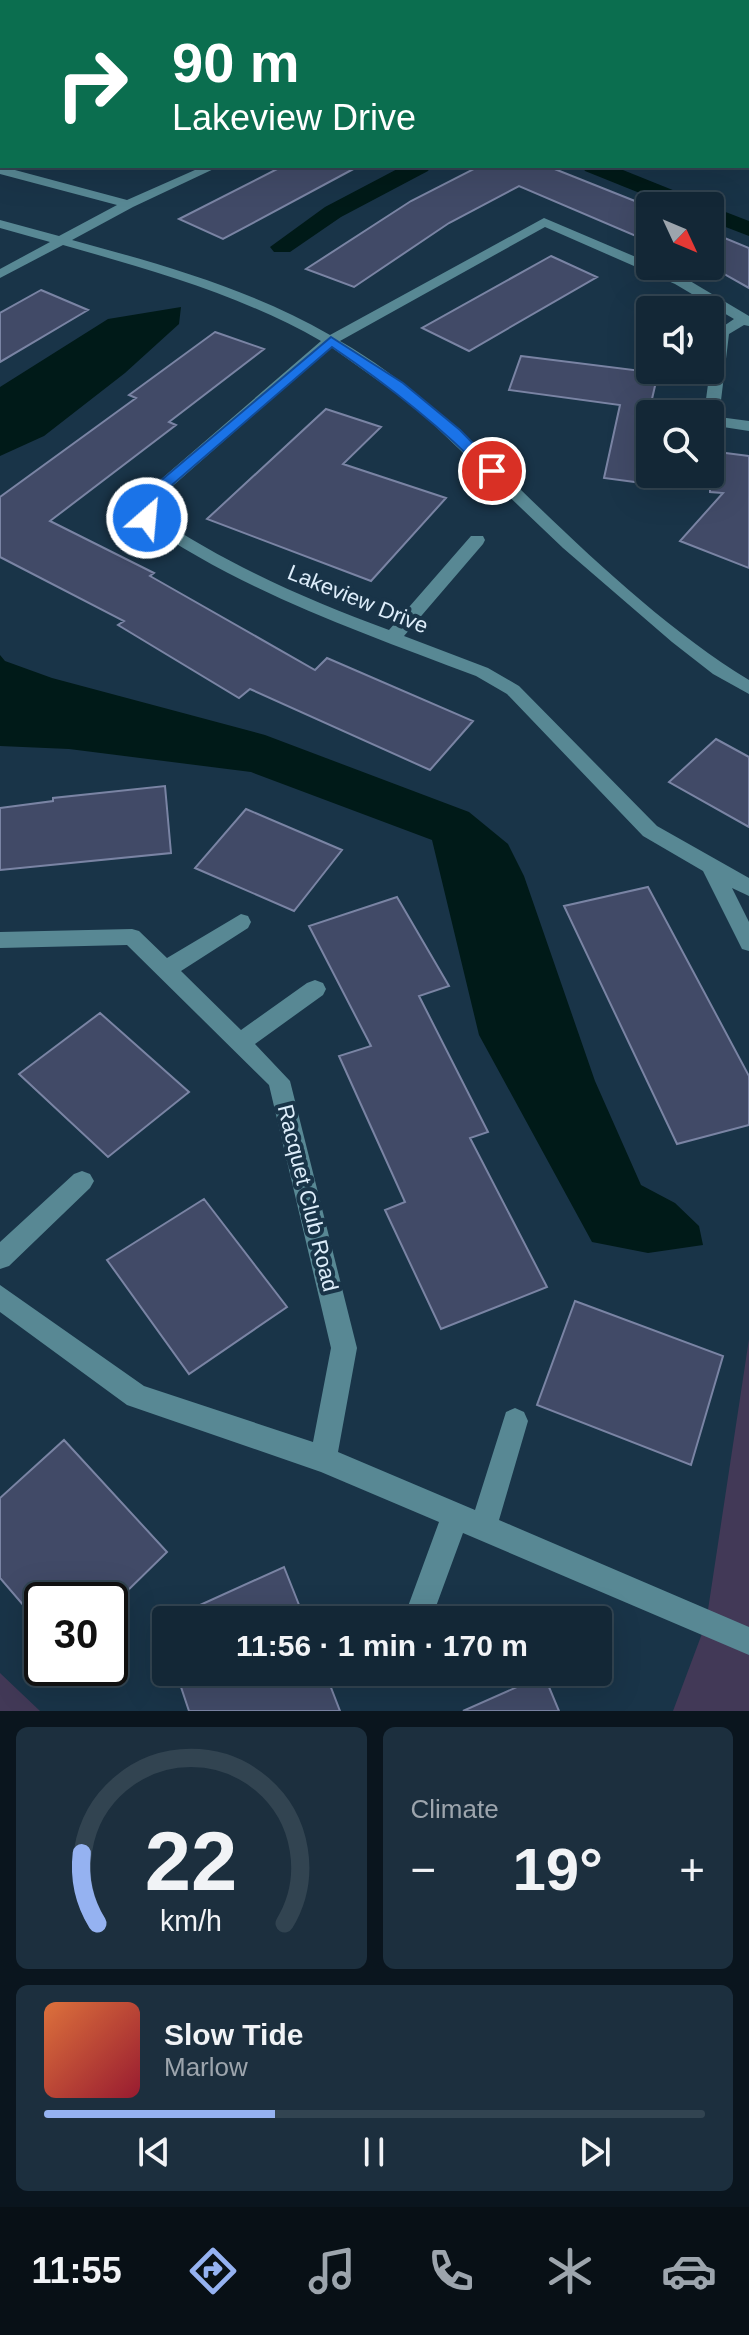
<!DOCTYPE html>
<meta charset="utf-8">
<style>
:root{--surface:#132736;--page:#1c2f3e;--text:#f1f3f6;--muted:#9da5ad;--line:#324451;--accent:#95b2f1}
body{margin:0;font-family:Helvetica,sans-serif;background:var(--page);color:var(--text);height:100vh;display:flex;flex-direction:column;font-size:30px;white-space:nowrap}
*{box-sizing:border-box;margin:0}
p{font-size:26px;color:var(--muted)}
.icon{flex:none;width:44px;height:44px;fill:none;stroke:currentColor;stroke-width:2;stroke-linecap:round;stroke-linejoin:round}
.map{position:relative;height:1711px;overflow:hidden}
.panel{display:flex;flex-direction:column;gap:16px;padding:16px;background:#0a151e;flex:1}
.panel>*{flex:none}
.guide{position:absolute;left:0px;top:0px;width:750px;height:168px;box-shadow:0 8px 32px #0002,0 0 0 2px var(--line);background:#0b6e4f;color:#fff;overflow:hidden}
.needle{width:52px;rotate:134deg}
.tools{position:absolute;left:636px;top:192px;display:grid;gap:16px}
.tools a{display:grid;place-items:center;width:88px;height:88px;border-radius:8px;background:var(--surface);box-shadow:0 8px 32px #0002,0 0 0 2px var(--line);font-size:40px}
.speed{position:absolute;left:24px;top:1582px;display:flex;gap:16px;font-size:40px;font-weight:700;text-align:center}
.speed>*{display:grid;place-content:center;width:104px;height:104px;border-radius:50%;background:var(--surface);box-shadow:0 8px 32px #0002,0 0 0 2px var(--line);line-height:1}
.speed .limit{border:4px solid #111;border-radius:12px;background:#fff;color:#111}
.pin{position:absolute;display:grid;place-items:center;width:68px;height:68px;color:#fff;margin:-34px;border:4px solid #fff;border-radius:50%;box-shadow:0 2px 8px #0007}
.me{position:absolute;width:88px;margin:-44px;rotate:27deg;stroke-linejoin:round;filter:drop-shadow(0 0 6px #0008)}
.turn{display:flex;align-items:center;gap:28px;height:168px;padding:0 40px;font-size:36px}
.turn .icon{width:104px;height:104px;stroke-width:2.5}
.turn b{display:block;font-size:56px;line-height:68px}
.big{font-size:60px;font-weight:800;line-height:1.1}
.panel .widget{flex:1;display:flex;flex-direction:column;justify-content:center;gap:12px;min-width:0;padding:0 28px;border-radius:12px;background:var(--page)}
.panel .dial{align-items:center;gap:0}
.dial svg{height:208px;overflow:visible;fill:none;stroke:var(--line);stroke-width:7;stroke-linecap:round;text-anchor:middle}
.dial text{fill:var(--text);stroke:none}
.song{display:flex;align-items:center;gap:24px}
.cover{width:96px;height:96px;border-radius:12px;background:linear-gradient(135deg,hsl(20 70% 55%),hsl(350 70% 35%))}
.played{height:8px;border-radius:4px;background:linear-gradient(90deg,var(--accent) 35%,var(--line) 35%)}
.keys{display:flex;justify-content:space-around;direction:ltr}
.heat{display:flex;justify-content:space-between;align-items:center;font-size:44px;direction:ltr}
.panel .tiles{flex:1;display:grid;gap:16px;grid-template-columns:1fr 1fr}
.widget:last-child{grid-column:span 2}
.trip{position:absolute;left:152px;top:1606px;width:460px;height:80px;border-radius:8px;background:var(--surface);box-shadow:0 8px 32px #0002,0 0 0 2px var(--line);font-weight:800;line-height:80px;text-align:center}
.tab-bar{display:flex;height:128px;justify-content:space-around;align-items:center;background:#081016;color:var(--muted)}
.tab-bar .icon{width:56px;height:56px}
.tab-bar .on{color:var(--accent)}
.tab-bar b{font-size:36px;color:var(--text)}
.map>svg:first-child{display:block}
</style>
<div class="map">
<svg width="749" height="1711" viewBox="0 0 749 1711">
<rect width="100%" height="100%" fill="#193448"/>
<path fill="#423957" d="M 749,1339 L 749,1711 L 673,1711 L 706,1623 Z
M 0,1673 L 40,1711 L 0,1711 Z"/>
<path fill="#001a18" d="M 181,307 L 179,324 L 125,373 L 44,436 L 0,456 L 0,387 L 108,319 Z
M 0,655 L 5,661 L 52,678 L 265,735 L 469,812 L 508,844 L 524,876 L 595,1081 L 641,1185 L 675,1203 L 699,1226 L 703,1245 L 648,1253 L 592,1242 L 479,1035 L 432,840 L 251,772 L 69,749 L 0,746 Z"/>
<g fill="none" stroke-linecap="round" stroke-linejoin="round">
<path fill="#001a18" fill-rule="evenodd" d="M 403,166 L 431,166 L 428,171 L 341,217 L 290,252 L 274,252 L 270,247 L 325,207 Z
M 582,166 L 613,166 L 700,201 L 704,206 L 672,206 L 585,171 Z
M 710,206 L 749,221 L 749,236 L 710,221 Z"/>
</g>
<path fill="#414a67" stroke="#7a84a4" stroke-width="2" d="M 283,166 L 359,166 L 223,239 L 179,219 Z
M 473,166 L 555,166 L 552,168 L 650,207 L 650,242 L 519,186 L 449,223 L 354,287 L 306,269 L 411,201 L 476,168 Z
M 710,232 L 749,248 L 749,288 L 710,266 Z
M 551,256 L 597,277 L 469,351 L 422,328 Z
M 41,290 L 88,310 L 0,362 L 0,313 Z
M 215,332 L 264,349 L 169,422 L 176,425 L 50,521 L 154,573 L 150,576 L 315,670 L 327,658 L 473,721 L 430,770 L 250,689 L 239,698 L 118,625 L 124,621 L 0,557 L 0,497 L 136,398 L 129,395 Z
M 521,356 L 658,373 L 642,442 L 650,443 L 650,484 L 604,478 L 620,405 L 509,390 Z
M 326,409 L 381,427 L 343,464 L 446,498 L 371,581 L 207,519 Z
M 710,451 L 749,456 L 749,568 L 680,541 L 723,493 L 710,492 Z
M 716,739 L 749,757 L 749,827 L 669,782 Z
M 165,786 L 171,853 L 0,870 L 0,808 L 53,801 L 53,798 Z
M 246,809 L 342,850 L 294,911 L 195,868 Z
M 648,887 L 749,1076 L 749,1125 L 677,1144 L 564,906 Z
M 397,897 L 449,986 L 419,996 L 488,1132 L 470,1138 L 547,1287 L 441,1329 L 385,1210 L 405,1202 L 339,1056 L 371,1046 L 309,926 Z
M 100,1013 L 189,1092 L 108,1157 L 19,1074 Z
M 204,1199 L 287,1307 L 189,1374 L 107,1260 Z
M 575,1301 L 723,1356 L 691,1465 L 537,1405 Z
M 64,1440 L 167,1552 L 118,1600 L 42,1600 L 42,1627 L 0,1578 L 0,1498 Z
M 284,1567 L 305,1620 L 167,1620 Z
M 176,1672 L 325,1672 L 340,1711 L 189,1711 Z
M 544,1675 L 559,1711 L 463,1711 Z"/>
<g fill="none" stroke-linecap="round" stroke-linejoin="round">
<path fill="#588894" fill-rule="evenodd" d="M 0,58 L 2,58 L 2,64 L 0,64 Z
M 0,166 L 127,200 L 204,166 L 220,166 L 133,207 L 72,240 C 160,264 251,289 330,335 L 544,218 L 650,263 L 650,266 L 685,278 L 749,316 L 749,326 L 744,325 L 729,334 L 719,417 L 749,421 L 749,431 L 710,425 L 710,414 L 704,414 L 715,332 L 734,319 L 675,284 L 545,227 L 340,341 C 408,380 463,434 519,488 C 587,554 668,631 749,680 L 749,694 L 713,674 L 672,642 L 563,548 L 415,407 L 331,347 L 159,498 L 155,516 C 228,565 307,600 389,630 L 471,536 L 483,536 L 485,540 L 483,544 L 404,636 L 488,668 L 519,686 L 657,826 L 749,878 L 749,896 L 732,888 L 749,922 L 749,951 L 742,949 L 703,871 L 643,836 L 507,694 L 476,676 C 360,632 244,592 141,521 L 139,518 L 145,493 L 321,341 C 241,295 151,270 63,245 L 0,278 L 0,269 L 50,242 L 0,228 L 0,220 L 59,236 L 117,205 L 0,174 Z
M 241,914 L 248,916 L 251,922 L 248,928 L 181,971 L 241,1030 L 307,983 L 315,980 L 323,983 L 326,989 L 323,995 L 255,1044 L 290,1081 L 357,1348 L 338,1452 L 475,1510 L 506,1412 L 515,1408 L 524,1412 L 528,1421 L 499,1520 L 749,1627 L 749,1655 L 463,1533 L 431,1620 L 403,1620 L 439,1522 L 321,1472 L 127,1405 L 0,1312 L 0,1285 L 144,1386 L 313,1442 L 331,1348 L 269,1085 L 127,945 L 0,948 L 0,932 L 132,929 L 139,931 L 167,958 Z
M 82,1171 L 90,1174 L 94,1181 L 90,1188 L 9,1266 L 0,1269 L 0,1242 L 74,1174 Z"/>
</g>
<path fill="#1a73e8" stroke="#114b97" stroke-width="2" d="M 331,337 L 403,383 L 460,430 L 497,468 L 497,474 L 487,474 C 439,425 388,385 332,347 L 158,497 L 152,521 L 142,521 L 139,518 L 146,493 Z"/>
<g text-anchor="middle" dominant-baseline="central" stroke-width="8" stroke-linejoin="round" paint-order="stroke">
<g font-size="22" fill="#ddedfa" stroke="#193448">
<text transform="translate(358 599) rotate(22)">Lakeview Drive</text>
<text transform="translate(308 1198) rotate(76)">Racquet Club Road</text>
</g>
</g>
</svg>
<div class="tools">
<a><svg class="needle" viewBox="-14 -14 28 28"><path d="M0-13l5 13h-10z" fill="#e53935"/><path d="M0 13l5-13h-10z" fill="#9da5ad"/></svg></a>
<a><svg class="icon" aria-label="sound" viewBox="0 0 24 24"><path d="M4 9h4l5-4v14l-5-4H4zM17 9q2 3 0 6"/></svg></a>
<a><svg class="icon" aria-label="search" viewBox="0 0 24 24"><circle cx="10" cy="10" r="6"/><path d="M15 15l6 6"/></svg></a>
</div>
<div class="speed"><div class="limit">30</div></div>
<div class="pin" style="left:492px;top:471px;background:#d93025"><svg class="icon" aria-label="arrive" viewBox="0 0 24 24"><path d="M6 21V4h12l-3 4 3 4H6"/></svg></div>
<svg class="me" style="left:147px;top:518px" viewBox="-20 -20 40 40"><circle r="17" fill="#1a73e8" stroke="#fff" stroke-width="3"/><path d="M0-11L8 9 0 5-8 9z" fill="#fff"/></svg>
<div class="trip">11:56 · 1 min · 170 m</div>
<div class="guide">
<div class="turn"><svg class="icon" aria-label="right" viewBox="0 0 24 24"><path d="M7 20v-9h11M14 6l5 5-5 5"/></svg><div><b>90 m</b>Lakeview Drive</div></div>
</div>
</div>
<section class="panel">
<div class="tiles">
<div class="widget dial"><svg viewBox="0 0 100 80">
<path d="M14 69A42 42 0 1 1 86 69"/>
<path d="M14 69A42 42 0 0 1 8 42" stroke="#95b2f1"/>
<text x="50" y="56" font-size="32" font-weight="700">22</text>
<text x="50" y="72" font-size="11">km/h</text>
</svg></div>
<div class="widget"><p>Climate</p>
<div class="heat"><a>−</a><b class="big">19°</b><a>+</a></div>
</div>
<div class="widget">
<div class="song"><i class="cover"></i><div><b>Slow Tide</b><p>Marlow</p></div></div>
<div class="played"></div>
<div class="keys"><svg class="icon" aria-label="previous" viewBox="0 0 24 24"><path d="M18 5L8 12l10 7zM5 5v14"/></svg><svg class="icon" aria-label="pause" viewBox="0 0 24 24"><path d="M8 5v14M16 5v14"/></svg><svg class="icon" aria-label="next" viewBox="0 0 24 24"><path d="M6 5l10 7-10 7zM19 5v14"/></svg></div>
</div>
</div>
</section>
<nav class="tab-bar">
<b>11:55</b>
<svg class="icon on" aria-label="directions" viewBox="0 0 24 24"><path d="M12 3l9 9-9 9-9-9zM9 14v-3h6M13 9l2 2-2 2"/></svg>
<svg class="icon" aria-label="music" viewBox="0 0 24 24"><path d="M9 18V5l10-2v13"/><circle cx="6" cy="18" r="3"/><circle cx="16" cy="16" r="3"/></svg>
<svg class="icon" aria-label="phone" viewBox="0 0 24 24"><path d="M5 4h4l2 5-3 2q2 4 5 5l2-3 5 2v4C11 20 4 13 5 4z"/></svg>
<svg class="icon" aria-label="climate" viewBox="0 0 24 24"><path d="M12 3v18M4 7l16 10M4 17L20 7"/></svg>
<svg class="icon" aria-label="car" viewBox="0 0 24 24"><path d="M5 17H2v-5l4-1 3-4h7l3 4 3 1v5h-3M9 17h6M6 11h13"/><circle cx="7" cy="17" r="2"/><circle cx="17" cy="17" r="2"/></svg>
</nav>
